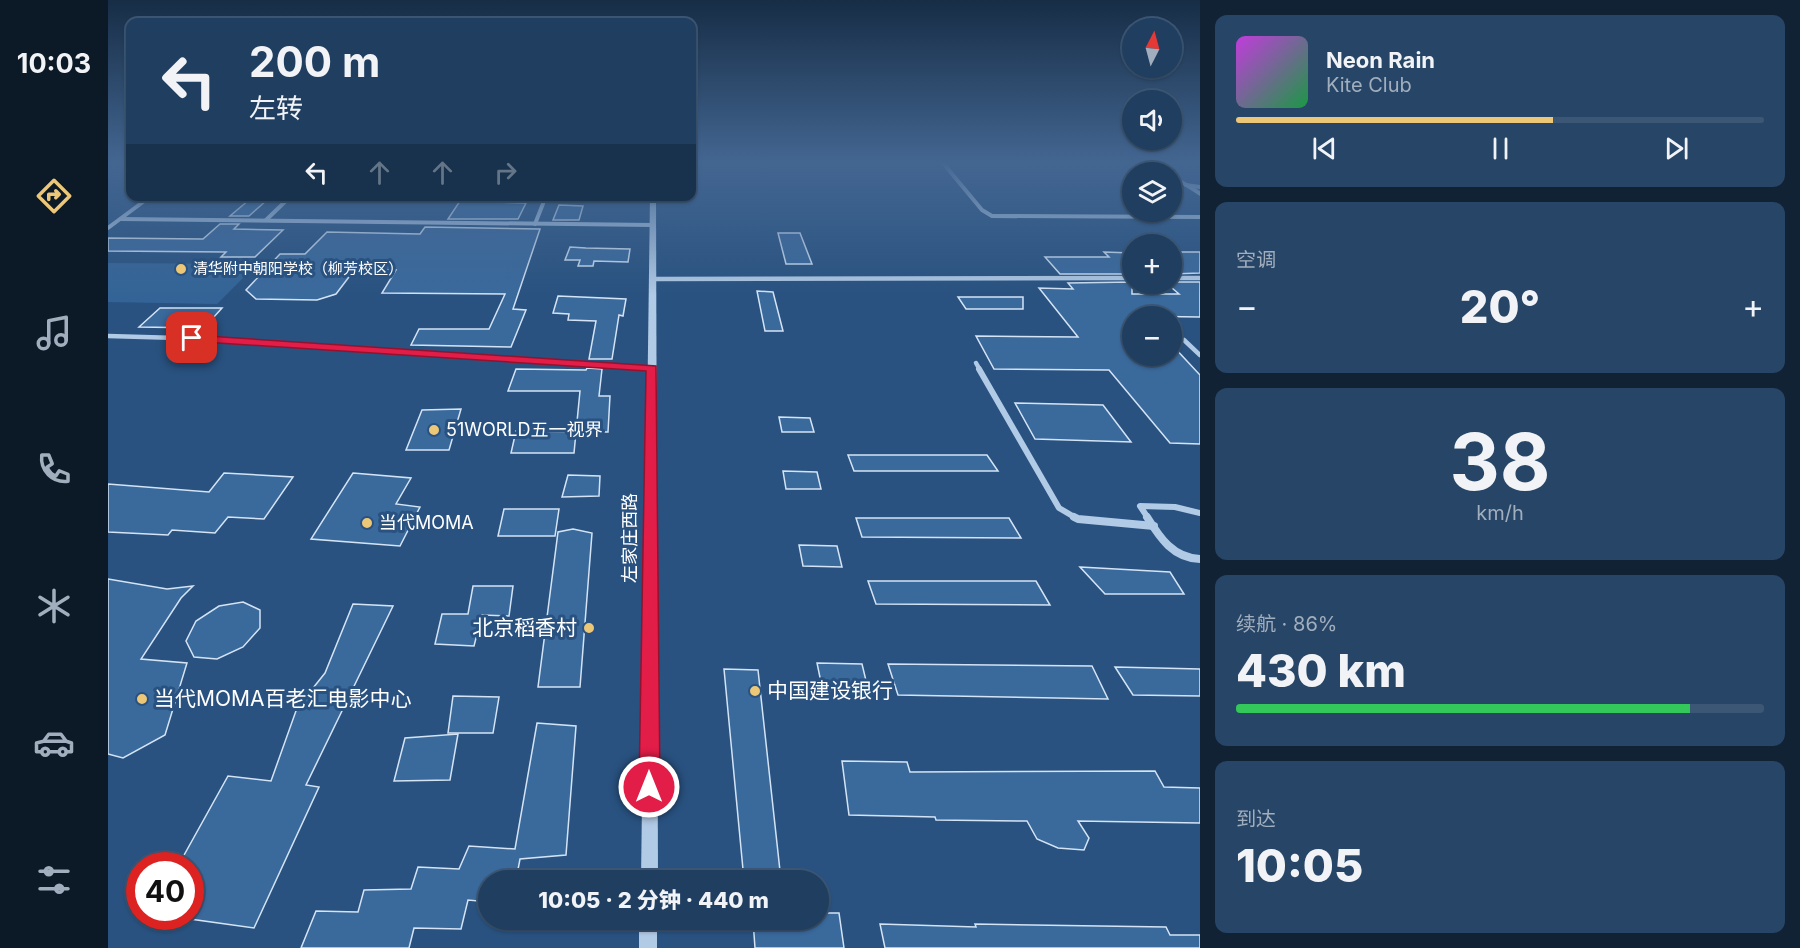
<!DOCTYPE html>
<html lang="zh">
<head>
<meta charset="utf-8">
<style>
  :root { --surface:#1f3e60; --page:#274566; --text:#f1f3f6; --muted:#a1aebd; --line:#3c5775; --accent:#ecc778 }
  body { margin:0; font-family:Inter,"Noto Sans SC",sans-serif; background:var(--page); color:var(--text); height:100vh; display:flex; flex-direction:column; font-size:22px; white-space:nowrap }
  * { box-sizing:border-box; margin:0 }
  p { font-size:20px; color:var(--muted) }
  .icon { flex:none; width:33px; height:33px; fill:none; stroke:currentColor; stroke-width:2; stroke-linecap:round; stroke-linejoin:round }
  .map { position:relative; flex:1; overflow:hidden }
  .panel { display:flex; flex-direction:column; gap:15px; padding:15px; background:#112235; width:600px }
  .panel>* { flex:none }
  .hud { position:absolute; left:18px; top:18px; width:570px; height:183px; border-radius:12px; box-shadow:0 2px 4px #0004,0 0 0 2px var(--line); background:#1f3e60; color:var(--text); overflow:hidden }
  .needle { width:39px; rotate:6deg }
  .buttons { position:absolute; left:1014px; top:18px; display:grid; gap:12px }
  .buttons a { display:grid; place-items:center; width:60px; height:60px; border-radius:50%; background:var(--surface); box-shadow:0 2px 4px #0004,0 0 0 2px var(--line); font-size:30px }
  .speed { position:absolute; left:18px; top:852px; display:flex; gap:12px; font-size:30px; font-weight:700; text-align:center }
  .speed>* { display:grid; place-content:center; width:78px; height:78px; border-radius:50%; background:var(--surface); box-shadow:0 2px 4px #0004,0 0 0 2px var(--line); line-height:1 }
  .speed .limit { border:9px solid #d22; background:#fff; color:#111 }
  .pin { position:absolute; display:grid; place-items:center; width:51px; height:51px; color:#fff; margin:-26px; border-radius:12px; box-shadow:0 3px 9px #0006 }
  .me { position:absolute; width:66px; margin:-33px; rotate:0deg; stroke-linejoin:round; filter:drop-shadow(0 0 4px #0008) }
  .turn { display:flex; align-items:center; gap:21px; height:126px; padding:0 24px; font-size:27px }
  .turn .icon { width:78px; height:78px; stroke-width:2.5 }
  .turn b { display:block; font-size:42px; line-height:51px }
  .lanes { display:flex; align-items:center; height:57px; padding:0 24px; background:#0003; justify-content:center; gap:30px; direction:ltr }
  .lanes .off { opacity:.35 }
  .big { font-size:45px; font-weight:800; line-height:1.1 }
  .panel .card { flex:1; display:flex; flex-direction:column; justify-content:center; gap:9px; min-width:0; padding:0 21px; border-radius:12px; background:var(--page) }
  .panel .dial { align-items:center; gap:0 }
  .dial b { font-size:78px; line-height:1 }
  .song { display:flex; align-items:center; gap:18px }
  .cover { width:72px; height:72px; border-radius:9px; background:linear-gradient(135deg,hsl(290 70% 55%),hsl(140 70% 35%)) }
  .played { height:6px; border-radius:3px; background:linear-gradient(90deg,var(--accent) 60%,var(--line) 60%) }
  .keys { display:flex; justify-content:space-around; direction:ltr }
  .heat { display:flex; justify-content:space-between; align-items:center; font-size:33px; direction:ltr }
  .charge { height:9px; border-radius:4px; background:linear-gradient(90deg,#34c759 86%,var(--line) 0) }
  .trip { position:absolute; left:370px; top:870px; width:351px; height:60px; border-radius:30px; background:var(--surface); box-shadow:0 2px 4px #0004,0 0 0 2px var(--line); font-weight:800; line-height:60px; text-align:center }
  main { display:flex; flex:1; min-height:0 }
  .dock { display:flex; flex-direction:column; width:108px; justify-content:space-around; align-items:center; background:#0c1926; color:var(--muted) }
  .dock .icon { width:42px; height:42px }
  .dock .current { color:var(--accent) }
  .dock b { font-size:27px; color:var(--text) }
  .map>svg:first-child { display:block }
  .green { fill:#346497 }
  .building { fill:#3a699c; stroke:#d4e4f5; stroke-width:1.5 }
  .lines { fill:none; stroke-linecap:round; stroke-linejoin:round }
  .minor-far3 { stroke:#b1cae5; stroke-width:4 }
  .minor-far2 { stroke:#b1cae5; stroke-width:4.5 }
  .minor-far1 { stroke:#b1cae5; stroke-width:6 }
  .minor { stroke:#b1cae5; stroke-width:8 }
  .tertiary { fill:#b1cae5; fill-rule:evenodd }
  .route { fill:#e11d48; stroke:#92132f; stroke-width:1.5 }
  .poi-dot { fill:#ecc778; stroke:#295280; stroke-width:2 }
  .labels { text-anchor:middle; stroke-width:6; stroke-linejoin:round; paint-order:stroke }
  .far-poi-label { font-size:15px; fill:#fff; stroke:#295280; text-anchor:start }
  .poi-label { font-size:18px; fill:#fff; stroke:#295280; text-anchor:start }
  .street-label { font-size:18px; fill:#fff; stroke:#295280 }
  .near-poi-label { font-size:21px; fill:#fff; stroke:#295280; text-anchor:start }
</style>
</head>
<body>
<main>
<nav class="dock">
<b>10:03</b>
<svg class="icon current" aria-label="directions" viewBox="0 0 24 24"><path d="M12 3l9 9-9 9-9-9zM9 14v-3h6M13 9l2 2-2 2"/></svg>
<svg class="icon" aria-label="music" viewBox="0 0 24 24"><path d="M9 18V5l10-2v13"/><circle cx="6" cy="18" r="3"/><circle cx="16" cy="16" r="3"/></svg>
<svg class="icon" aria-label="phone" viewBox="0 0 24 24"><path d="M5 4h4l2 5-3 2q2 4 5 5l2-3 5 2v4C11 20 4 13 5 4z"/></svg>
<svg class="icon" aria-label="climate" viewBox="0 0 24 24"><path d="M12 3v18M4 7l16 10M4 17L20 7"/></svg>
<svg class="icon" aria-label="car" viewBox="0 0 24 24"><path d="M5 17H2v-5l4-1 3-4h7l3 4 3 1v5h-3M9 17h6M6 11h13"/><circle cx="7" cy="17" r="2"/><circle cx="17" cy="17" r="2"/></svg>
<svg class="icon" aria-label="filters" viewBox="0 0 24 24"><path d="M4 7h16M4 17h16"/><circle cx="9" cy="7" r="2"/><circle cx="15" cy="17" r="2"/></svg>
</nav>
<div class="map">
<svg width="1092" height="948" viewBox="0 0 1092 948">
  <rect width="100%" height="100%" fill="#295280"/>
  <!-- green -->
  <polygon class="green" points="0,263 149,264 109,304 0,302"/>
  <!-- building -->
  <g class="building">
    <polygon points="141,200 159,200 141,216 122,216"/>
    <polygon points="352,201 418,203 410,219 340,219"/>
    <polygon points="451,205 475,206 471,220 445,220"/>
    <polygon points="112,224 131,224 126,229 175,230 147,257 113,257 118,252 0,251 0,238 95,239"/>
    <polygon points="317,227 432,229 405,309 418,310 403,347 303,345 311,329 381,329 397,294 274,293 288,270 247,269 228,294 209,300 148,299 138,290 172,254 197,254 219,232 312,234"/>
    <polygon points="670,233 692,233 704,264 678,264"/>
    <polygon points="462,247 478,248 522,249 520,262 486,261 485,266 470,266 472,260 457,260"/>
    <polygon points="996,252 1024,253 1024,274 952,274 937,257 1001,257"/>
    <polygon points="1064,252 1092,252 1092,273 1064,274"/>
    <polygon points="1024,282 1024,294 1071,294 1064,288 1064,282 1092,282 1092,317 1024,316 1024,356 1064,356 1064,345 1092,375 1092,444 1062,443 1001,370 886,369 868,336 970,337 931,288 965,289 960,283"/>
    <polygon points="649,291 665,292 675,331 657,331"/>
    <polygon points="450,296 518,299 515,316 511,315 504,359 481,359 488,321 460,320 461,314 445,313"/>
    <polygon points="850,297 915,297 915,309 858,309"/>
    <polygon points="52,308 114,308 96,328 31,327"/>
    <polygon points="479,368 494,369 491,396 502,396 500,432 468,432 472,391 400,391 408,369 478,370"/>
    <polygon points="907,403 995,405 1023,442 927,439"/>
    <polygon points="353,409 341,450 298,450 314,410"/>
    <polygon points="671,417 702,418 706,432 674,432"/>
    <polygon points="408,431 468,432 466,453 403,453"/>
    <polygon points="740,455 879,455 890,471 746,471"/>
    <polygon points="675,471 709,472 713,489 678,489"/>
    <polygon points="116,473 185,477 156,519 120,517 107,533 64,530 60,535 0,532 0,484 101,492"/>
    <polygon points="245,473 303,478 288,504 312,507 292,546 203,539"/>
    <polygon points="460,475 492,476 491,496 454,497"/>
    <polygon points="396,509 451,509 447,536 390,536"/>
    <polygon points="748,518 901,518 913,538 754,537"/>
    <polygon points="465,529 484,533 472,687 430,687 450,532"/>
    <polygon points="691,545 729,546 734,567 695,566"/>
    <polygon points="972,567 1062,572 1076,594 997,594"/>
    <polygon points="0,579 59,589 85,586 73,598 33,659 79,663 57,735 15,758 0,754"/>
    <polygon points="760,581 928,581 942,605 768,604"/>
    <polygon points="365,586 405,586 401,616 374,615 366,646 327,644 334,614 360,614"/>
    <polygon points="135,602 152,610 152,628 135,647 109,659 86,657 78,641 88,621 111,606"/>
    <polygon points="245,604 285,606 198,785 211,787 146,928 82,919 82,866 70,866 120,776 163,781 189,708 217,673"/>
    <polygon points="709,663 754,664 761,693 715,692"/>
    <polygon points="780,664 984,666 1000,699 790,695"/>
    <polygon points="1007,667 1092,669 1092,696 1025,695"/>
    <polygon points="616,669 650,670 673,880 636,880"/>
    <polygon points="345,696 391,697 385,733 340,733"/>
    <polygon points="429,723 468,726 458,855 412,859 408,880 381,880 381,902 360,900 353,929 306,928 301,948 193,948 208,911 250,912 256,890 303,889 310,867 351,869 361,846 407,849"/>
    <polygon points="350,734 342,780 286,781 297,738"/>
    <polygon points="734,761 799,762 802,772 1047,771 1056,787 1092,788 1092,823 970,821 981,838 976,850 950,848 929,839 919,821 828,820 827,817 741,815"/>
    <polygon points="711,913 731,913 736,948 647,948 645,920 711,920"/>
    <polygon points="772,924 868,927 867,924 1058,927 1062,935 1092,935 1092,948 777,948"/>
  </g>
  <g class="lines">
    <!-- minor-far3 -->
    <g class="minor-far3">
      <polyline points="835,163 874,210 884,216 1092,217"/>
      <polyline points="1078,185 1092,187"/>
      <polyline points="13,219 545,225"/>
      <polyline points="158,220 183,196"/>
      <polyline points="427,224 438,196"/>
      <polyline points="0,228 43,196"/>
    </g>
    <!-- minor-far2 -->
    <g class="minor-far2">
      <polyline points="1064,278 1092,278"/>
      <polyline points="546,279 1024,278"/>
      <polyline points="0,336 105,339 544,368"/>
      <polyline points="1076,340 1092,355"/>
      <polyline points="868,363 872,370"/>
    </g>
    <!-- minor-far1 -->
    <g class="minor-far1">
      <polyline points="871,369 951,508 968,518"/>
      <polyline points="1040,518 1032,506 1067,507 1092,513"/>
    </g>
    <!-- minor -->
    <g class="minor">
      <polyline points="966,517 970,519 1046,526"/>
      <path d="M1039,517C1052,538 1065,558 1092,559"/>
    </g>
    <!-- tertiary -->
    <g class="tertiary">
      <polygon points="1041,163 1048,163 1062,172 1056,172"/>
      <polygon points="1064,174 1092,191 1092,196 1064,178"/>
      <polygon points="542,196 548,196 550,880 533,880"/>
      <rect x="531" y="920" width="18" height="28"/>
    </g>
  </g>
  <!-- sky -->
  <linearGradient id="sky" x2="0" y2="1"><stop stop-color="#172d46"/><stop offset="0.55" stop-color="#436691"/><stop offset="1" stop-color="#436691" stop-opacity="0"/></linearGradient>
  <rect width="1092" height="296" fill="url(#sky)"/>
  <!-- route -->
  <polygon class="route" points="84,335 548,366 552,787 549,795 541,798 534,795 531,787 538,371 80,341 80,336"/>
  <!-- markers -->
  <g class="poi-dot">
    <circle cx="73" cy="269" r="6"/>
    <circle cx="326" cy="430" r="6"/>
    <circle cx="259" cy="523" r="6"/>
    <circle cx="481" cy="628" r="6"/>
    <circle cx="647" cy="691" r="6"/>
    <circle cx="34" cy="699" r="6"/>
  </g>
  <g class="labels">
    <!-- far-poi labels -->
    <g class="far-poi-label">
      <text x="85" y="274">清华附中朝阳学校（柳芳校区）</text>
    </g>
    <!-- poi labels -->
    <g class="poi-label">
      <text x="338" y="436">51WORLD五一视界</text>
      <text x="271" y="529">当代MOMA</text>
    </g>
    <!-- street labels -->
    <g class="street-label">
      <text transform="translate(522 538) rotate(-90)" y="6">左家庄西路</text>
    </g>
    <!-- near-poi labels -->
    <g class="near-poi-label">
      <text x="469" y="635" text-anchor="end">北京稻香村</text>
      <text x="659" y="698">中国建设银行</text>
      <text x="46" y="706">当代MOMA百老汇电影中心</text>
    </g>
  </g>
</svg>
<div class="buttons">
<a><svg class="needle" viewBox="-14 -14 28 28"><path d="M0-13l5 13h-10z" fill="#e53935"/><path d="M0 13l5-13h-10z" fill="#a1aebd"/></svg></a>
<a><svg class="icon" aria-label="sound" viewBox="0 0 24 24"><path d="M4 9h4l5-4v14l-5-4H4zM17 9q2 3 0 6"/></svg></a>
<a><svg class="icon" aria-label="layers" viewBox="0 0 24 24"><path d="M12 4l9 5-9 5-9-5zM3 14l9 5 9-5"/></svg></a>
<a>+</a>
<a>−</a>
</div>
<div class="speed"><div class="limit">40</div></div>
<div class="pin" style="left:84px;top:338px;background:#d93025"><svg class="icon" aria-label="arrive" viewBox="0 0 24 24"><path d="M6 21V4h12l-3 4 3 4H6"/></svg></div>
<svg class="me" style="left:541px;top:787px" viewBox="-20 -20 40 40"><circle r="17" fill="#e11d48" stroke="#fff" stroke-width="3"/><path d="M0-11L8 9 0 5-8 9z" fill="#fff"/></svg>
<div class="trip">10:05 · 2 分钟 · 440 m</div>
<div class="hud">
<div class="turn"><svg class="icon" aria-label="left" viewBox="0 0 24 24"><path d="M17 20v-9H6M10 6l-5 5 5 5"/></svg><div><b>200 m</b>左转</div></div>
<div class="lanes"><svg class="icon" aria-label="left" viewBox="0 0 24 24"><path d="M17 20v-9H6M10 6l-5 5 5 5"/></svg><svg class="icon off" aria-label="ahead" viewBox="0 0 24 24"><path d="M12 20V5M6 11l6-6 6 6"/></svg><svg class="icon off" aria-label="ahead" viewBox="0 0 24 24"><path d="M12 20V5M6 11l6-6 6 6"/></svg><svg class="icon off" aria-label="right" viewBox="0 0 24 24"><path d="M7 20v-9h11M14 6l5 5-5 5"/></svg></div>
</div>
</div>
<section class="panel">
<div class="card">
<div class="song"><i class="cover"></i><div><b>Neon Rain</b><p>Kite Club</p></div></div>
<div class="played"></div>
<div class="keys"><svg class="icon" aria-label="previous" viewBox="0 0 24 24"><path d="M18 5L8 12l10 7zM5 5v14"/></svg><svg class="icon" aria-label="pause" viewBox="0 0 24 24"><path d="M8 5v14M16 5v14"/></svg><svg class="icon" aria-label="next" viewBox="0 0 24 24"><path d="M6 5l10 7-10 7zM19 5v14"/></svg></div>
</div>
<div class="card"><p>空调</p>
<div class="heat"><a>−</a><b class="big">20°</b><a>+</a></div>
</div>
<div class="card dial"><b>38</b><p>km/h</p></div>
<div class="card"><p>续航 · 86%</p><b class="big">430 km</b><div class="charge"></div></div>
<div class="card"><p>到达</p><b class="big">10:05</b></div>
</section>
</main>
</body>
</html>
